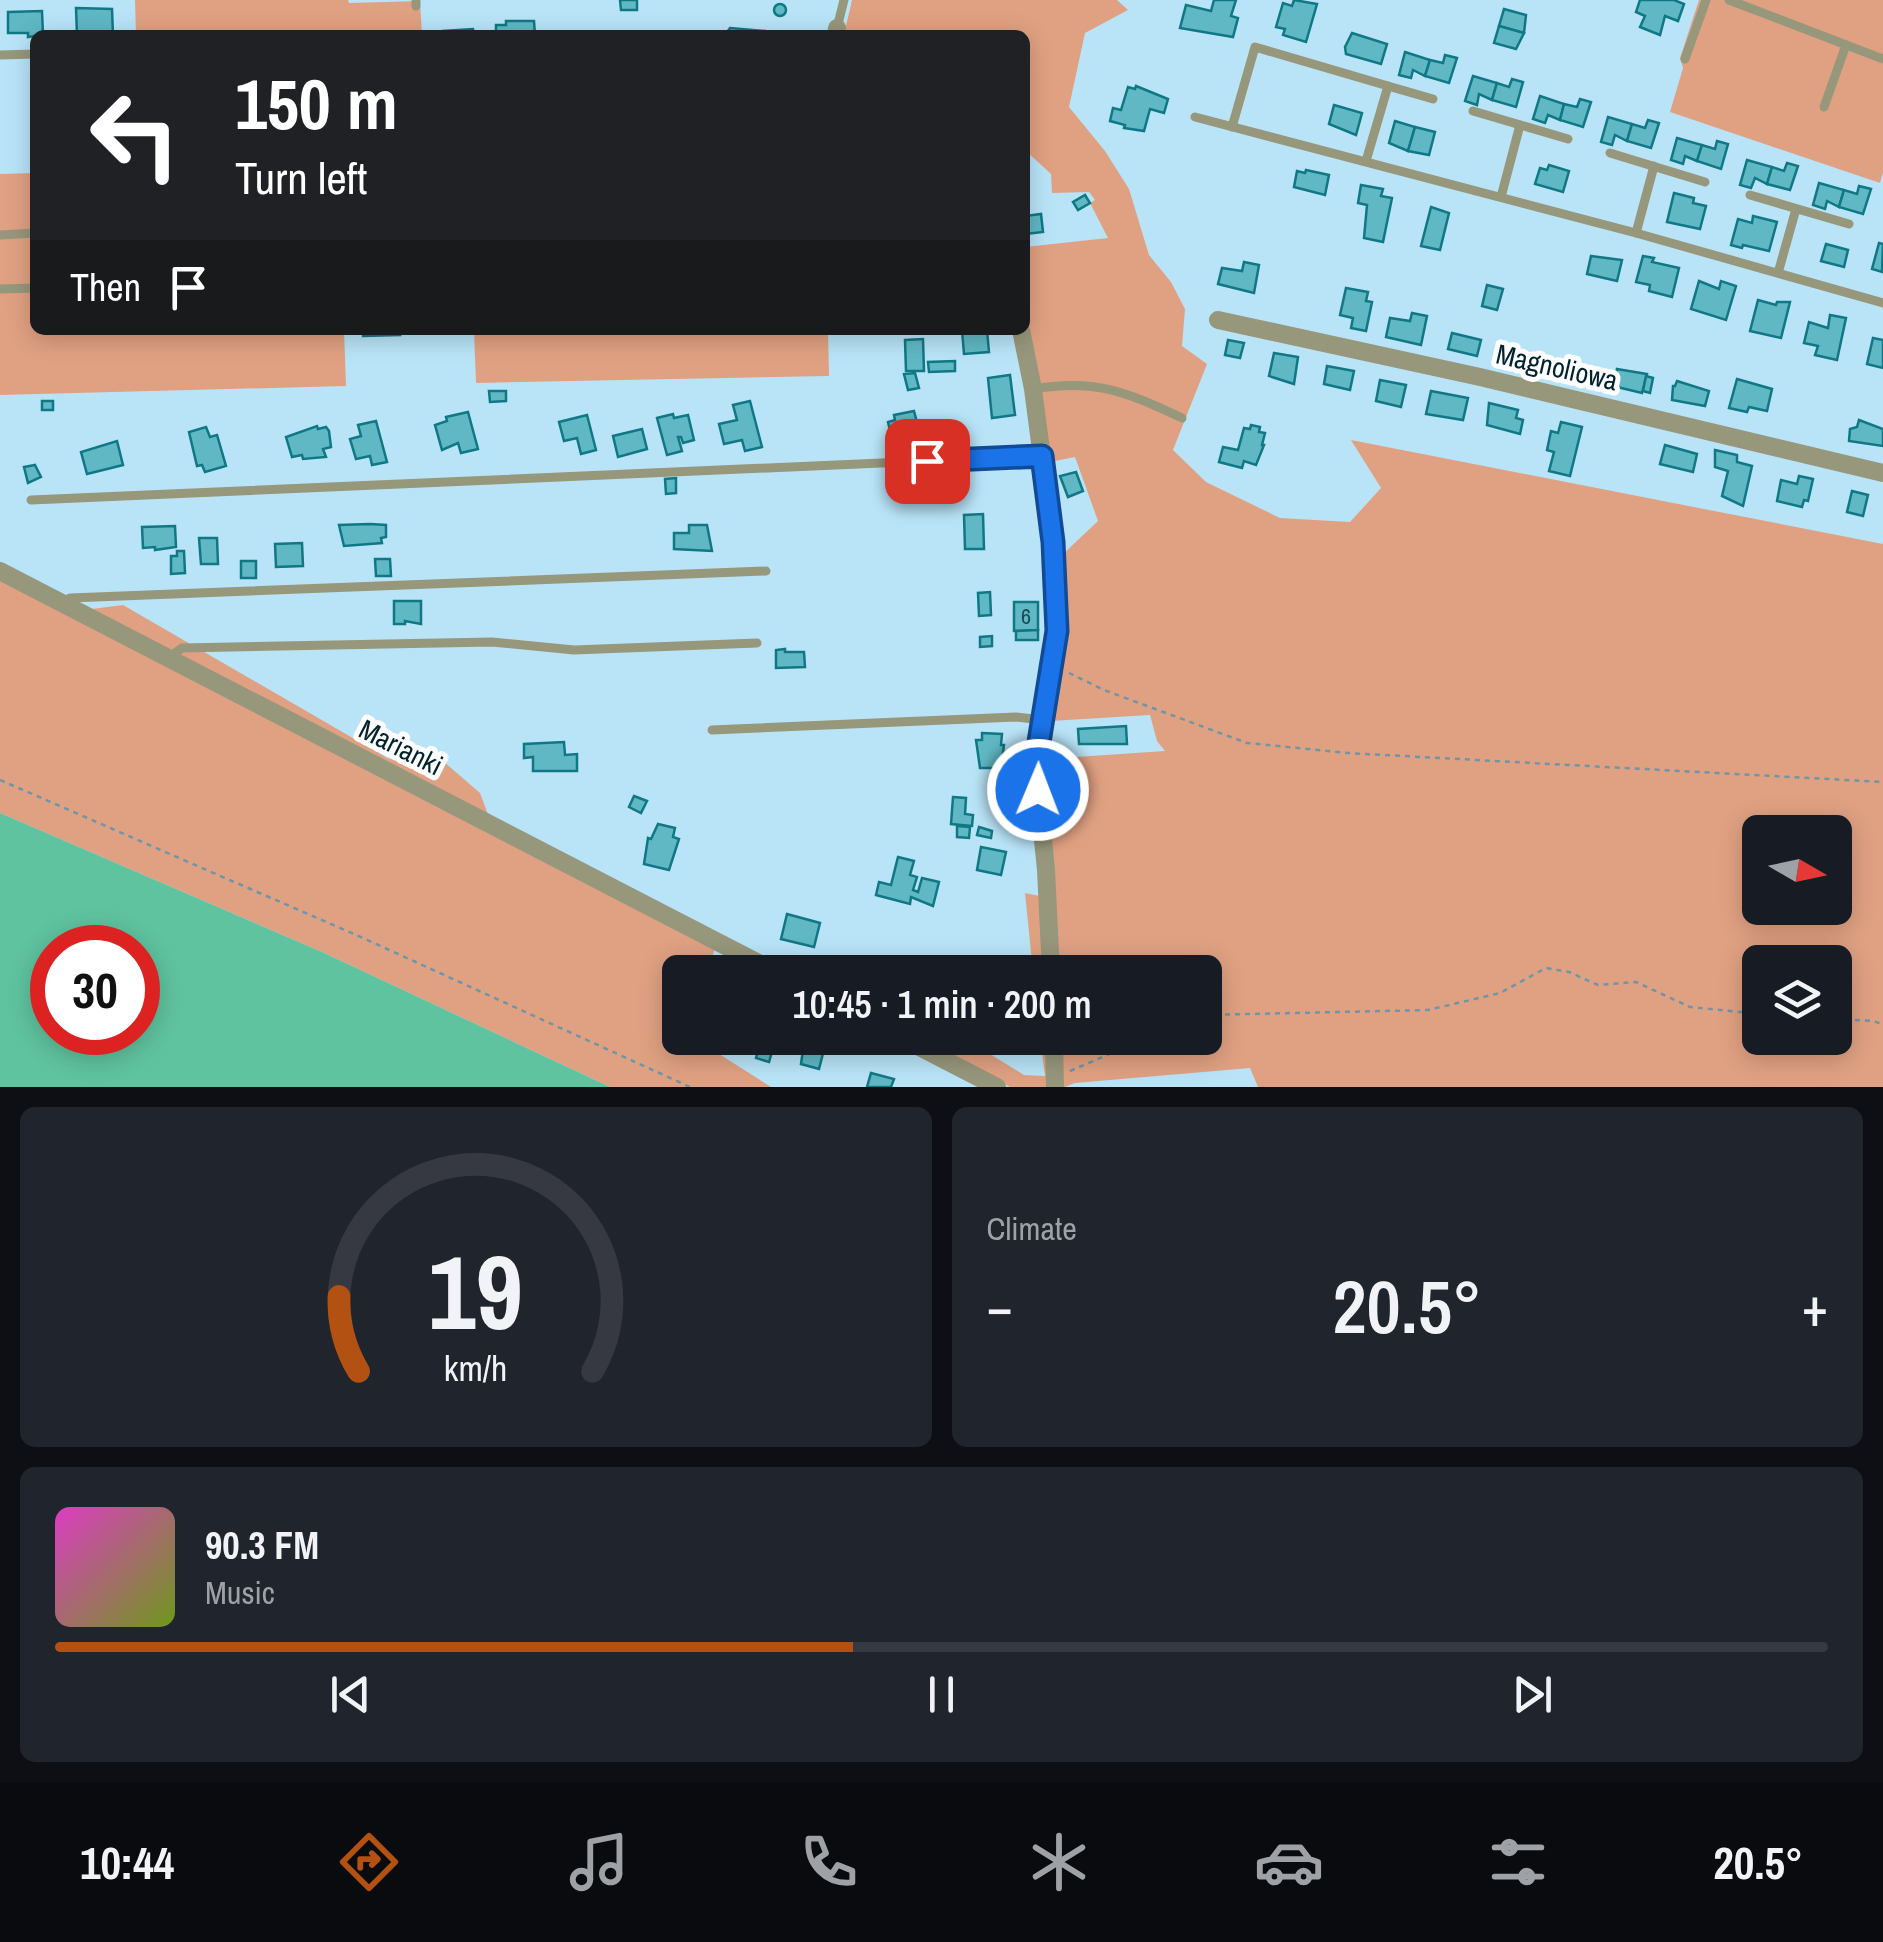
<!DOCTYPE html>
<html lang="en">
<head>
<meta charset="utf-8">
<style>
  :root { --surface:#171b24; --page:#20242c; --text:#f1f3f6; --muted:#9ea1a6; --line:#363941; --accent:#b25111 }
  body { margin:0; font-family:"Archivo Narrow",sans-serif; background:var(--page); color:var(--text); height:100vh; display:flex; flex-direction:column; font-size:38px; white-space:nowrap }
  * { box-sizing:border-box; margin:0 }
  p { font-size:32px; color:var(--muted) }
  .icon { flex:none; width:55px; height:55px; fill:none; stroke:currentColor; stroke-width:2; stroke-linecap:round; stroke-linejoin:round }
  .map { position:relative; height:1087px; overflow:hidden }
  .details { display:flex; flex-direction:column; gap:20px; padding:20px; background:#0d0f14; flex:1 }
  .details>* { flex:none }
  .banner { position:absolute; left:30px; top:30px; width:1000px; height:305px; border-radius:15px; box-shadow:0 5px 25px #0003; background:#202124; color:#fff; overflow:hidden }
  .needle { width:65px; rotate:99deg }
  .controls { position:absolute; left:1742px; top:815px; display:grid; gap:20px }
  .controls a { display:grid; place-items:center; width:110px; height:110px; border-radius:15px; background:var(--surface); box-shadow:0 5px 25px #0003; font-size:50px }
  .speed { position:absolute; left:30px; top:925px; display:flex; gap:20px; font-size:50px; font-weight:700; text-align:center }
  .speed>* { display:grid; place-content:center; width:130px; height:130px; border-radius:50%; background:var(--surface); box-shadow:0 5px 25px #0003; line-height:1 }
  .speed .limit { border:15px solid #d22; background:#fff; color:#111 }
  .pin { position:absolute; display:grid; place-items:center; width:85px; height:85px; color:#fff; margin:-42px; border-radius:20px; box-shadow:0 5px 15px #0006 }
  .me { position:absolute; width:110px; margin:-55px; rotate:1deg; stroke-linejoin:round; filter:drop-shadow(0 0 8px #0008) }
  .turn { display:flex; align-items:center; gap:35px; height:210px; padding:0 40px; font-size:45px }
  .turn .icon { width:130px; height:130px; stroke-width:2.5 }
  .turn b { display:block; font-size:70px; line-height:85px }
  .then { display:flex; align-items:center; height:95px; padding:0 40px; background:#0003; gap:20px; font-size:38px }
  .big { font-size:75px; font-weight:600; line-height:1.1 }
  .details .widget { flex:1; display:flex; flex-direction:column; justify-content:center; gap:15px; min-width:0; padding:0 35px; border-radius:15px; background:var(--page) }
  .details .dial { align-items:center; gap:0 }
  .dial svg { height:260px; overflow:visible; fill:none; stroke:var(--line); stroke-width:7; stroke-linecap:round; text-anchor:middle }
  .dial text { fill:var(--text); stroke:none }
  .song { display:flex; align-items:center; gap:30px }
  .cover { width:120px; height:120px; border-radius:15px; background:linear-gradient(135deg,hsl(310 70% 55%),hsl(80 70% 35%)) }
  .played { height:10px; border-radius:5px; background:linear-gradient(90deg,var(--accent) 45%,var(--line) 45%) }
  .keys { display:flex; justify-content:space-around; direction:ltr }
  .heat { display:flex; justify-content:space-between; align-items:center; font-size:55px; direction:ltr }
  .details .tiles { flex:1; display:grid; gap:20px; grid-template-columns:1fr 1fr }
  .widget:last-child { grid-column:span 2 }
  .trip { position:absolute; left:662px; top:955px; width:560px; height:100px; border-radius:15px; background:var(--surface); box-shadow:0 5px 25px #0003; font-weight:600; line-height:100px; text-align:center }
  .tab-bar { display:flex; height:160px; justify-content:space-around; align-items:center; background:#090b0e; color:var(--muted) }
  .tab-bar .icon { width:70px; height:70px }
  .tab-bar .selected { color:var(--accent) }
  .tab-bar b { font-size:45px; color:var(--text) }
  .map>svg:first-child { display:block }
  .green { fill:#e0a182; fill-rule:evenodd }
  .water { fill:#5fc39f; fill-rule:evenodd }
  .building { fill:#60b8c5; stroke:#107884; stroke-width:2.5 }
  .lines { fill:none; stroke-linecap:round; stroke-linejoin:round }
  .path { stroke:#6f95a6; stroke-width:2.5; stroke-dasharray:5 5; stroke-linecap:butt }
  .service { stroke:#97977c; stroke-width:9 }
  .minor { stroke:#97977c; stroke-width:18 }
  .route-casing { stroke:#114b97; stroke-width:25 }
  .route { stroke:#1a73e8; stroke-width:18 }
  .labels { text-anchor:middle; stroke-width:10; stroke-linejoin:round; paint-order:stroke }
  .number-label { font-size:22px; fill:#1a4854 }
  .street-label { font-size:28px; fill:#02222e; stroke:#fdfdfd }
</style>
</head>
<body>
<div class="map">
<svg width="1883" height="1087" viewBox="0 0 1883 1087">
  <rect width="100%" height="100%" fill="#b9e4f8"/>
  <!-- green -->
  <g class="green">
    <polygon points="135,0 348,0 349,3 420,1 422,35 136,35"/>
    <path d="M852,0H1117L1128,10L1085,33L1069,107L1105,151L1129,189L1149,255L1171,282L1185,309L1182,346L1207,364L1173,450L1206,482L1280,518L1350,522L1381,488L1351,440L1883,544V1087H1258L1250,1068L1075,1083L1065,1087H1010L919,1038H964L1024,1075L1045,1076L1040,1038H1205V972H1033L1025,893L1054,899C1055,852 1041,806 1046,759L1165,751L1157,741L1150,715L1051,721L1066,605L1062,555L1098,521L1075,457L1045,463L1025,311V247L1108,238L1090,203L1095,200L1089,192L1052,193L1051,174L1025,150V35H844ZM1760,832H1835V908H1760ZM1760,962H1835V1038H1760Z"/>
    <polygon points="1699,0 1883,0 1883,172 1880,183 1670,112 1683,68 1680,58"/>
    <polygon points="35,173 35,330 344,330 346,386 0,395 0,174"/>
    <polygon points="474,330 828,330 829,376 476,383"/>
    <polygon points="0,577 68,612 123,605 389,759 419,752 443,761 480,793 494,830 718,937 708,972 680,972 680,1038 694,1038 771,1087 610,1087 322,952 0,813"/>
  </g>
  <!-- water -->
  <path class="water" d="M0,813L322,952L610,1087H0ZM52,948H138V1032H52Z"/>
  <!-- building -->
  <g class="building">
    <polygon points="620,0 637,0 637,10 621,10"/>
    <polygon points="1214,0 1236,0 1231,16 1238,18 1233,37 1180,28 1186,5 1211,11"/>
    <polygon points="1294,0 1317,4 1306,42 1283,35 1285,29 1276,27 1283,3 1292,6"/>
    <polygon points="1640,0 1674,0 1684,4 1678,21 1665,16 1660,35 1640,27 1645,16 1636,12"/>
    <circle cx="780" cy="10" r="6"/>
    <polygon points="76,8 112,9 113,35 112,32 77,35"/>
    <polygon points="1504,9 1526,15 1524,33 1499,26"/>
    <polygon points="42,11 43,35 28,37 28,33 8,33 8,12"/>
    <polygon points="506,21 534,21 535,35 496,35 496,25 506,25"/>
    <polygon points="1499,26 1524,33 1516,49 1494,43"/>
    <polygon points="730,28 765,31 766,35 725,35"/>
    <polygon points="473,29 474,35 443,35 443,31"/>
    <polygon points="1352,33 1387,44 1381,64 1346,54 1345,47"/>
    <polygon points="1405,52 1430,60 1425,76 1413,70 1411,78 1399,75"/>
    <polygon points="1445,55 1457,58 1449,83 1425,76 1430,60 1443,63"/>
    <polygon points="1473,76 1497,83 1492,100 1479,94 1477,105 1465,101"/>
    <polygon points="1512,79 1523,82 1516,107 1492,100 1497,83 1509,87"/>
    <polygon points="1136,86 1168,99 1164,113 1150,109 1144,131 1124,128 1125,125 1110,121 1113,108 1121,110 1128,87 1135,89"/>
    <polygon points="1540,96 1564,104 1560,120 1548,115 1545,123 1533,119"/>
    <polygon points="1580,99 1591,102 1583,127 1560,120 1564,104 1577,107"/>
    <polygon points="1334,105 1362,113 1356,135 1329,124"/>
    <polygon points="1608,117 1632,124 1627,141 1615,135 1612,145 1601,142"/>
    <polygon points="1648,120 1659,123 1651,148 1627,141 1632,124 1645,128"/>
    <polygon points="1395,121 1415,127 1408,151 1389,143"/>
    <polygon points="1415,127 1435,132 1429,155 1408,151"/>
    <polygon points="1677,138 1702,145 1697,161 1685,156 1683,164 1671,160"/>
    <polygon points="1717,141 1728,144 1721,169 1697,161 1702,145 1715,149"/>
    <polygon points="1747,160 1772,167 1767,184 1755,178 1751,188 1740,185"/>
    <polygon points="1787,163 1798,166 1790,190 1767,184 1772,167 1784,171"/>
    <polygon points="1549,165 1569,171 1563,192 1535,184 1540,168 1547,170"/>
    <polygon points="1306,170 1329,175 1325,195 1294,187 1297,171 1305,173"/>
    <polygon points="1819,183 1844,190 1839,207 1827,201 1825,209 1813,205"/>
    <polygon points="1361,185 1383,189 1381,196 1392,198 1383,242 1364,238 1367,205 1358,203"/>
    <polygon points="1859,186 1871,189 1863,214 1839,207 1844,190 1857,194"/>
    <polygon points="1674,193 1694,198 1693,203 1706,206 1700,229 1667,222"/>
    <polygon points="1085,195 1090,203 1078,210 1073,202"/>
    <polygon points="1431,207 1449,213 1440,250 1421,246"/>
    <polygon points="1041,214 1043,232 1025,234 1025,216"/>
    <polygon points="1753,216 1777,222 1769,251 1743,245 1742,248 1731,245 1738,219 1752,223"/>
    <polygon points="1879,243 1883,244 1882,272 1872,269"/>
    <polygon points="1826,244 1848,250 1844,267 1821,261"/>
    <polygon points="1591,256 1622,260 1617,281 1587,274"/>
    <polygon points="1643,256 1654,258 1652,262 1679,268 1672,297 1649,291 1650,285 1636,282"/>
    <polygon points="1244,262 1259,265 1254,293 1218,284 1222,268 1242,271"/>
    <polygon points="1699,281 1719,289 1721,281 1736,286 1726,320 1691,309"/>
    <polygon points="1487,285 1503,289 1497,310 1482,306"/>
    <polygon points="1346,288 1368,292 1366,301 1372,302 1366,331 1351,328 1353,318 1340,315"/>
    <polygon points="1758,300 1776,305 1777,302 1790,302 1781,338 1750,331"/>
    <polygon points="1412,313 1427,316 1421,345 1386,337 1390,318 1410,321"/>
    <polygon points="1830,315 1846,318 1837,360 1815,355 1818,346 1804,343 1809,322 1828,328"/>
    <polygon points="363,330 399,330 400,335 363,336"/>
    <polygon points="962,330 987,330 989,352 964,354"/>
    <polygon points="1452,333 1481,340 1477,356 1448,349"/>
    <polygon points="1873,338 1883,340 1883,368 1867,364"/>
    <polygon points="923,339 924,371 906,371 905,340"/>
    <polygon points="1228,340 1244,343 1240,358 1225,355"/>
    <polygon points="1274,353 1298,357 1294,384 1269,376"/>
    <polygon points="955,361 955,371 929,372 928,362"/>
    <polygon points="1327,366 1354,371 1350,390 1324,384"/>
    <polygon points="1617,369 1647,374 1642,393 1613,386"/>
    <polygon points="915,373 919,388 908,390 904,374"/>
    <polygon points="1010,375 1015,415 992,418 988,378"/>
    <polygon points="1646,376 1653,378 1650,393 1643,391"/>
    <polygon points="1737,379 1772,389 1767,411 1749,407 1747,412 1729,408"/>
    <polygon points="1380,380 1406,385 1401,407 1376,401"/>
    <polygon points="1677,381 1709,391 1705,406 1672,400 1673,386 1675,386"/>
    <polygon points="489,391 506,391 506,401 490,402"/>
    <polygon points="1431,391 1468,398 1463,420 1426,414"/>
    <rect x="42" y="401" width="11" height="9"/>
    <polygon points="750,401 762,447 745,451 742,440 724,444 719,424 737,420 733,405"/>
    <polygon points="1489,403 1518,410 1516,418 1523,420 1520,434 1487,425"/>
    <polygon points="914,411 922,442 907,446 905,437 892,439 888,422 895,420 894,415"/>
    <polygon points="468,412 478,449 461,453 458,443 442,450 435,425 447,421 446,417"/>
    <polygon points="673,414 674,418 688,415 694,440 683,443 681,437 678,437 682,451 667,455 657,418"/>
    <polygon points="587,415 596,450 581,454 577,438 564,441 559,422"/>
    <polygon points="1859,420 1883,429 1883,446 1849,441 1850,429 1857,427"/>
    <polygon points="376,421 387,462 372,465 370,456 356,459 350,439 361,436 358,425"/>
    <polygon points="1561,422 1582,427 1570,476 1549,471 1554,452 1547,450 1551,431 1558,433"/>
    <polygon points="1251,425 1260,427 1259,432 1265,433 1262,445 1264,445 1256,465 1244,461 1242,468 1219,462 1223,447 1238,450 1244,428 1250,429"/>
    <polygon points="317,426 318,429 326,427 329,431 331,447 323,449 326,457 303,459 302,455 292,457 286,437"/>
    <polygon points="206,427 210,437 217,435 226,466 205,472 202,465 197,466 189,432"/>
    <polygon points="642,429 647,449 618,457 613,436"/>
    <polygon points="117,441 123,465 87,474 81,452"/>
    <polygon points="1665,445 1697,454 1693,472 1660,464"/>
    <polygon points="1715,450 1737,455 1737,462 1752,466 1743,506 1722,496 1728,471 1715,467"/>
    <polygon points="35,465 41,477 28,483 24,467"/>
    <polygon points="1076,472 1083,491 1068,497 1060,476"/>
    <polygon points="1799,476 1813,479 1808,501 1804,500 1802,507 1777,501 1781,480 1797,484"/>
    <polygon points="676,478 676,493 666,494 665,479"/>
    <polygon points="1852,491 1868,495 1863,516 1847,512"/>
    <polygon points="983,514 984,549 965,549 964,515"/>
    <polygon points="370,524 386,525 386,537 381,538 382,543 344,546 339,525"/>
    <polygon points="689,525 707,525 712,551 674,549 674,533 689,533"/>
    <polygon points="175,526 176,547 155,550 155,547 143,548 142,527"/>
    <polygon points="199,538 217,538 218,564 201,564"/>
    <polygon points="302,543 303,566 276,567 275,544"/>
    <polygon points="177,551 184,551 185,573 171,574 171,556 177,556"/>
    <polygon points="375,559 390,559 391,576 376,576"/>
    <rect x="241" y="561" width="15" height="17"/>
    <polygon points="990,592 991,615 979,616 978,593"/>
    <polygon points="394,601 421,601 421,624 405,621 405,624 394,624"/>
    <polygon points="1014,602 1038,602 1038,630 1014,631"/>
    <polygon points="1038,630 1038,640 1016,640 1016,631"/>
    <polygon points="992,636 992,646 980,647 980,637"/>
    <polygon points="785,649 785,652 804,652 805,667 776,668 776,650"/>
    <polygon points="1126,726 1127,744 1079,744 1078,729"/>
    <polygon points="982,733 1002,734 1001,745 1004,745 1001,768 980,768 976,740 982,740"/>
    <polygon points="564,742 565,755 577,754 577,771 533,771 533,757 524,758 524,744"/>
    <polygon points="1017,786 1017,805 992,805 991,787"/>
    <polygon points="634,796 647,801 641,813 629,807"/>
    <polygon points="953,797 966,798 965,814 973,815 972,826 951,824"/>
    <polygon points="658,824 675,828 673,837 679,839 669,870 644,864 648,838 651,839"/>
    <polygon points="957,826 970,827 969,838 957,837"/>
    <polygon points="979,827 992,831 991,838 977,835"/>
    <polygon points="981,847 1006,852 1001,875 977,870"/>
    <polygon points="898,857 914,861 910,875 917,877 913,890 918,892 922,878 939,882 933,906 911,897 910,904 876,895 879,882 891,885"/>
    <polygon points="787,914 820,923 814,947 781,939"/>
    <polygon points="762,1038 776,1038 769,1062 756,1058"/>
    <polygon points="812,1038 827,1038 819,1069 801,1064 804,1043 810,1045"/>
    <polygon points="871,1073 894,1079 891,1087 867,1087"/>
  </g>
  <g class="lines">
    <!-- path -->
    <g class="path">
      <polyline points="1069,673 1104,690 1247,743 1348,753 1883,782"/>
      <polyline points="0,780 363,938 690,1087"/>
      <polyline points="1205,1015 1428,1010 1500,993 1546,968 1569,972 1598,985 1636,982 1690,1007 1760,1014"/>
      <polyline points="1835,1019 1874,1021 1883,1025"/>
      <polyline points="1070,1071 1146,1038"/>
    </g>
    <!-- service -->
    <g class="service">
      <polyline points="416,0 416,6"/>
      <polyline points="1729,0 1883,59"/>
      <polyline points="837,28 844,0"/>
      <polyline points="0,55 35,54"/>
      <polyline points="1685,59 1706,0"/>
      <polyline points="1388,86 1433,99"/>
      <polyline points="1824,107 1846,45"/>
      <polyline points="1473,111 1568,139"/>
      <polyline points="1195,117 1636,233 1883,303"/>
      <polyline points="1232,127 1255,47 1388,86 1366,161"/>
      <polyline points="1610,153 1705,182"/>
      <polyline points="1750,195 1849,224"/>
      <polyline points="1501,197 1520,125"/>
      <polyline points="1636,233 1654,166"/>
      <polyline points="0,235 35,233"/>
      <polyline points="1778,273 1796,209"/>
      <polyline points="0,289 35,288"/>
      <path d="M1033,389C1095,378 1126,392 1182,418"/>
      <polyline points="31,500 1042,456"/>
      <polyline points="64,601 70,598 766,571"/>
      <polyline points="168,658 182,648 492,642 574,650 757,643"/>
      <polyline points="712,730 1016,717 1043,720"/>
    </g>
    <!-- minor -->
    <g class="minor">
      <polyline points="836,35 837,28"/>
      <polyline points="1218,320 1480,377 1883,473"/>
      <polyline points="1021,330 1033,389 1053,542 1057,631 1039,742 1038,790 1046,870 1051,972"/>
      <polyline points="0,571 776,972"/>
      <polyline points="902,1038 997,1087"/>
      <polyline points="1054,1038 1055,1087"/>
    </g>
  </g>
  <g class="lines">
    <!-- route casing -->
    <g class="route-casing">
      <polyline id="route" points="927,461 1042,456 1053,542 1057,631 1039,742 1038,790"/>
    </g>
    <!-- route -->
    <use href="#route" class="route"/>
  </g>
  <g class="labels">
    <!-- number labels -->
    <g class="number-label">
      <text x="1026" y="624">6</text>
    </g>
    <!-- street labels -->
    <g class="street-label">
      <text transform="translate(1557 367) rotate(13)" y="10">Magnoliowa</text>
      <text transform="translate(401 747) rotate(27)" y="10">Marianki</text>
    </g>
  </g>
</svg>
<div class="controls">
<a><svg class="needle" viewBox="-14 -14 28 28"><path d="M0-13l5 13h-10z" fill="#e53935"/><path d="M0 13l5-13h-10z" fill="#9ea1a6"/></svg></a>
<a><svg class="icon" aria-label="layers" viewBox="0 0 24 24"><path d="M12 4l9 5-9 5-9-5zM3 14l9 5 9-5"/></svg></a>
</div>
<div class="speed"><div class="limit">30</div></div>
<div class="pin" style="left:927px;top:461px;background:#d93025"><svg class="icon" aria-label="arrive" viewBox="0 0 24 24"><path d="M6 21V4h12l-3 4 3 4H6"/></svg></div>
<svg class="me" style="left:1038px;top:790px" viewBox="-20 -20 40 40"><circle r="17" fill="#1a73e8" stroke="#fff" stroke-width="3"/><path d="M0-11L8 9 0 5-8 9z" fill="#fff"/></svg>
<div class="trip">10:45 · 1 min · 200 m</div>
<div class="banner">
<div class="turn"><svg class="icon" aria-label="left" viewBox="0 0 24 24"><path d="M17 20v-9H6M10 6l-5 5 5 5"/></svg><div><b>150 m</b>Turn left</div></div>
<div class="then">Then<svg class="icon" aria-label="arrive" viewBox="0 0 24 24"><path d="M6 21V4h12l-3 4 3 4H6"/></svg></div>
</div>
</div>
<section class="details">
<div class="tiles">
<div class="widget dial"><svg viewBox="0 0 100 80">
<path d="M14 69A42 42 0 1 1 86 69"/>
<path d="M14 69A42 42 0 0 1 8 46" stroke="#b25111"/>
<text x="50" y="56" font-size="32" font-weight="700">19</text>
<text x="50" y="72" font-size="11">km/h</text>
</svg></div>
<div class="widget"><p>Climate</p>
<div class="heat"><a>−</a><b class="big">20.5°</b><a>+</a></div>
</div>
<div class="widget">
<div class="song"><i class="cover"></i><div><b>90.3 FM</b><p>Music</p></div></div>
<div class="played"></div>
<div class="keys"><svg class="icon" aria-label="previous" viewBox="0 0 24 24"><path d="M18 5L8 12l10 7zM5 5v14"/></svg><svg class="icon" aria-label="pause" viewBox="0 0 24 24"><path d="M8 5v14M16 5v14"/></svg><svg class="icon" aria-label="next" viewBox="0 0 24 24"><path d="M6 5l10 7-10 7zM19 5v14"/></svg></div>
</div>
</div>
</section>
<nav class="tab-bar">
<b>10:44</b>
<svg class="icon selected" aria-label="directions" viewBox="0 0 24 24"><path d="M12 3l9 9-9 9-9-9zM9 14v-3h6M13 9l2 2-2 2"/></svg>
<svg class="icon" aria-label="music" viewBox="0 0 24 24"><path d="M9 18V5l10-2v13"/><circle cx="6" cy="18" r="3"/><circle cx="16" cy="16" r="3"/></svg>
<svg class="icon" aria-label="phone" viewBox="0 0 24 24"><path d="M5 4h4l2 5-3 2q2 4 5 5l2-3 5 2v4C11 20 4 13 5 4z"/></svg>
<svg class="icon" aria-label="climate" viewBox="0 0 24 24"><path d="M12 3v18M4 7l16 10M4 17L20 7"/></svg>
<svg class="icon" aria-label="car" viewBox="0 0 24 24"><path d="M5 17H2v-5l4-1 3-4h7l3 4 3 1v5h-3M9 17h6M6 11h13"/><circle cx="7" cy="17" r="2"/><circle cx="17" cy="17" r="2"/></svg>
<svg class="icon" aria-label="filters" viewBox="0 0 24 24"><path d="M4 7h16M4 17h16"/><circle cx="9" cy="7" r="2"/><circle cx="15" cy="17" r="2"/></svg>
<b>20.5°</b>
</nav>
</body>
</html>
